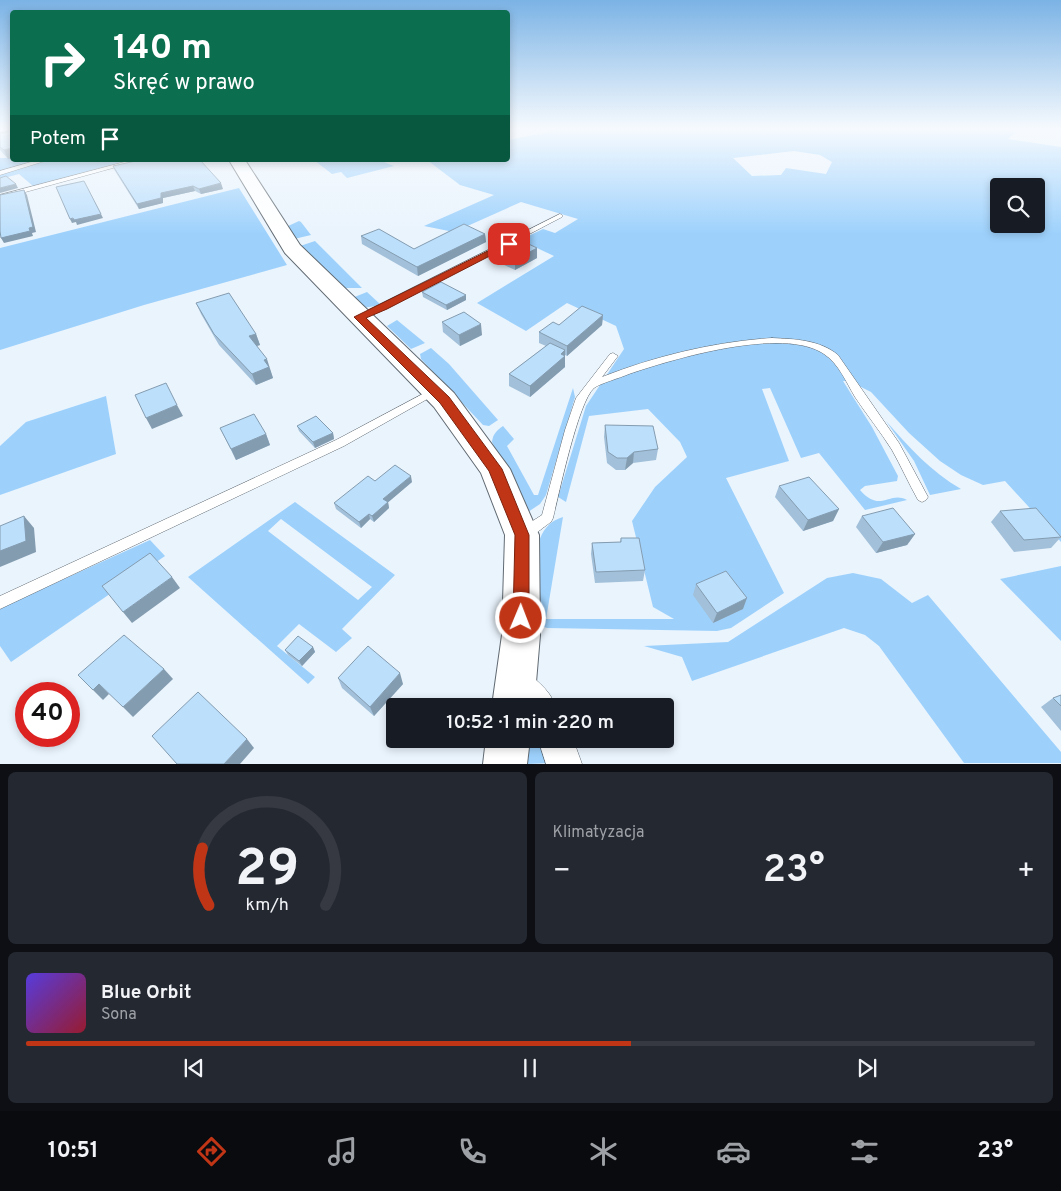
<!DOCTYPE html>
<html lang="pl">
<head>
<meta charset="utf-8">
<style>
  :root { --surface:#171b24; --page:#242831; --text:#f1f3f6; --muted:#9ea1a6; --line:#363941; --accent:#bf3516 }
  body { margin:0; font-family:Overpass,sans-serif; background:var(--page); color:var(--text); height:100vh; display:flex; flex-direction:column; font-size:19px; white-space:nowrap }
  * { box-sizing:border-box; margin:0 }
  p { font-size:16px; color:var(--muted) }
  .icon { flex:none; width:28px; height:28px; fill:none; stroke:currentColor; stroke-width:2; stroke-linecap:round; stroke-linejoin:round }
  .map { position:relative; height:764px; overflow:hidden }
  .drawer { display:flex; flex-direction:column; gap:8px; padding:8px; background:#0d0f14; flex:1 }
  .drawer>* { flex:none }
  .banner { position:absolute; left:10px; top:10px; width:500px; height:152px; border-radius:5px; box-shadow:0 2px 8px #0003; background:#0b6e4f; color:#fff; overflow:hidden }
  .fabs { position:absolute; left:990px; top:178px; display:grid; gap:10px }
  .fabs a { display:grid; place-items:center; width:55px; height:55px; border-radius:5px; background:var(--surface); box-shadow:0 2px 8px #0003; font-size:25px }
  .speed { position:absolute; left:15px; top:682px; display:flex; gap:10px; font-size:25px; font-weight:700; text-align:center }
  .speed>* { display:grid; place-content:center; width:65px; height:65px; border-radius:50%; background:var(--surface); box-shadow:0 2px 8px #0003; line-height:1 }
  .speed .limit { border:8px solid #d22; background:#fff; color:#111 }
  .pin { position:absolute; display:grid; place-items:center; width:42px; height:42px; color:#fff; margin:-21px; border-radius:10px; box-shadow:0 2px 8px #0006 }
  .me { position:absolute; width:55px; margin:-28px; rotate:1deg; stroke-linejoin:round; filter:drop-shadow(0 0 4px #0008) }
  .turn { display:flex; align-items:center; gap:18px; height:105px; padding:0 20px; font-size:22px }
  .turn .icon { width:65px; height:65px; stroke-width:2.5 }
  .turn b { display:block; font-size:35px; line-height:42px }
  .then { display:flex; align-items:center; height:48px; padding:0 20px; background:#0003; gap:10px; font-size:19px }
  .big { font-size:38px; font-weight:600; line-height:1.1 }
  .drawer .tile { flex:1; display:flex; flex-direction:column; justify-content:center; gap:8px; min-width:0; padding:0 18px; border-radius:8px; background:var(--page) }
  .drawer .dial { align-items:center; gap:0 }
  .dial svg { height:130px; overflow:visible; fill:none; stroke:var(--line); stroke-width:7; stroke-linecap:round; text-anchor:middle }
  .dial text { fill:var(--text); stroke:none }
  .song { display:flex; align-items:center; gap:15px }
  .cover { width:60px; height:60px; border-radius:8px; background:linear-gradient(135deg,hsl(250 70% 55%),hsl(350 70% 35%)) }
  .played { height:5px; border-radius:2px; background:linear-gradient(90deg,var(--accent) 60%,var(--line) 60%) }
  .keys { display:flex; justify-content:space-around; direction:ltr }
  .heat { display:flex; justify-content:space-between; align-items:center; font-size:28px; direction:ltr }
  .drawer .tiles { flex:1; display:grid; gap:8px; grid-template-columns:1fr 1fr }
  .tile:last-child { grid-column:span 2 }
  .trip { position:absolute; left:386px; top:698px; width:288px; height:50px; border-radius:5px; background:var(--surface); box-shadow:0 2px 8px #0003; font-weight:600; line-height:50px; text-align:center }
  .menu { display:flex; height:80px; justify-content:space-around; align-items:center; background:#090b0e; color:var(--muted) }
  .menu .icon { width:35px; height:35px }
  .menu .active { color:var(--accent) }
  .menu b { font-size:22px; color:var(--text) }
  .map>svg:first-child { display:block }
  .green { fill:#9dd1fc; fill-rule:evenodd }
  .lines { fill:none; stroke-linecap:round; stroke-linejoin:round }
  .service-casing { stroke:#616a72; stroke-width:1 }
  .minor-casing { stroke:#616a72; stroke-width:1 }
  .tertiary-casing { stroke:#616a72; stroke-width:2 }
  .service { fill:#fff; fill-rule:evenodd }
  .minor { fill:#fff; fill-rule:evenodd }
  .tertiary { fill:#fff; fill-rule:evenodd }
  .wall { fill:#a2c0d9 }
  .shaded-wall { fill:#849cb0 }
  .building { fill:#bcdffc; stroke:#849cb0 }
  .route { fill:#bf3516; stroke:#7c220e }
</style>
</head>
<body>
<div class="map">
<svg width="1061" height="764" viewBox="0 0 1061 764">
  <rect width="100%" height="100%" fill="#eaf4fd"/>
  <!-- green -->
  <g class="green">
    <path d="M566,128H1001L1002,131L1016,132L1008,139L1061,147V542L1005,481L983,485L961,475L940,461L909,433L871,392L849,381H843L872,427L898,476L897,481L865,486L860,490C881,514 889,490 907,500L865,510L819,453L801,458L770,388L762,389L789,461L726,478L784,593L731,628L717,631L547,628L538,625C537,593 523,528 563,517L546,619H674L653,607L632,521L655,487L687,457L680,442L648,409L589,416L566,502L558,497L586,406L624,349L616,326L567,303L526,331L477,303L554,256L520,240L543,229L555,233L578,219L521,202L454,232L424,226L494,195L460,185L427,160H508V140ZM794,151L820,155L832,162L826,174L786,168L781,175L752,176L733,158ZM999,186H1036V224H999Z"/>
    <polygon points="0,158 12,158 12,160 42,160 0,172"/>
    <polygon points="50,160 125,160 126,161 33,186 19,174 0,179 0,174"/>
    <polygon points="314,160 379,160 394,166 347,178 341,172 332,174"/>
    <polygon points="239,188 287,265 144,305 0,350 0,248"/>
    <polygon points="299,221 301,222 311,235 294,239 286,227"/>
    <polygon points="315,241 362,288 342,288 300,246"/>
    <polygon points="367,292 381,305 363,308 352,298"/>
    <polygon points="397,320 425,343 411,349 387,326"/>
    <polygon points="431,348 449,364 498,420 489,426 483,425 421,359 420,354"/>
    <path d="M573,388L575,397L546,495L540,504L528,512L492,442C493,434 496,431 503,426L514,439L507,446L534,495H538Z"/>
    <polygon points="106,396 116,454 0,495 0,446 26,422"/>
    <path d="M886,421C909,447 931,472 961,489L930,495L914,461Z"/>
    <path d="M295,502L395,575L342,629L352,638L336,652L299,624L277,646L315,677L308,684L188,577ZM281,519L372,587L358,600L268,531Z"/>
    <polygon points="150,540 165,556 11,662 0,646 0,608"/>
    <polygon points="1061,566 1061,641 1000,579"/>
    <polygon points="853,573 881,579 912,603 928,595 1061,752 1061,763 964,763 879,646 865,635 844,628 692,681 682,657 644,646 728,642 827,578"/>
    <polygon points="529,739 545,739 551,763 527,764"/>
  </g>
  <g class="lines">
    <!-- service casing -->
    <g class="service-casing">
      <g id="service">
        <polygon points="38,160 48,160 0,175 0,171"/>
        <polygon points="132,160 142,160 0,199 0,195"/>
        <polygon points="560,214 562,215 562,217 386,309 362,319 356,319 355,317"/>
        <path d="M772,338C795,339 820,340 838,355L899,443L928,497L926,500L922,502L918,500C909,484 901,466 892,450C880,431 867,415 855,397C846,382 839,364 824,354C783,326 673,359 629,374C620,378 601,383 594,388C578,402 559,494 553,518L551,522C543,527 531,540 520,537L519,533L520,529L542,515L565,430L576,398L610,354L613,353L618,356L602,377C656,356 713,342 772,338Z"/>
        <polygon points="434,388 438,389 439,391 438,393 344,446 0,609 0,596 336,440"/>
      </g>
    </g>
    <!-- minor casing -->
    <g class="minor-casing">
      <g id="minor">
        <path d="M516,668C533,675 549,689 556,706H515L504,696L500,684L504,672Z"/>
        <polygon points="538,739 573,739 582,764 546,764"/>
      </g>
    </g>
    <!-- tertiary casing -->
    <g class="tertiary-casing">
      <g id="tertiary">
        <polygon points="0,128 9,128 7,131 0,132"/>
        <polygon points="229,160 245,160 300,245 454,393 510,469 539,535 540,635 534,706 492,706 502,635 505,535 481,473 434,407 285,253"/>
        <polygon points="486,739 530,739 527,764 483,764"/>
      </g>
    </g>
    <!-- service -->
    <use href="#service" class="service"/>
    <!-- minor -->
    <use href="#minor" class="minor"/>
    <!-- tertiary -->
    <use href="#tertiary" class="tertiary"/>
  </g>
  <!-- wall -->
  <g class="wall">
    <polygon points="12,131 12,158 8,159 0,150 0,134"/>
    <polygon points="113,166 223,189 201,194 195,191 163,198 163,203 139,209 115,171"/>
    <polygon points="485,234 486,242 418,276 362,244 361,236 414,249"/>
    <polygon points="497,252 537,258 515,270 498,262"/>
    <polygon points="422,292 466,295 466,300 447,310 423,297"/>
    <polygon points="196,303 256,334 260,345 257,346 270,370 273,378 256,385 219,345 201,314"/>
    <polygon points="603,315 602,325 567,356 565,355 565,367 530,397 509,386 509,374 546,346 539,343 539,332 559,325"/>
    <polygon points="442,322 482,335 460,346 443,332"/>
    <polygon points="605,425 658,449 656,460 633,463 625,470 616,470 607,463 604,437"/>
    <polygon points="297,426 333,433 334,439 315,448 299,431"/>
    <polygon points="220,428 266,434 270,445 236,460"/>
    <polygon points="375,481 412,482 388,502 389,508 374,522 370,519 361,528 336,509 334,503"/>
    <polygon points="779,486 839,509 833,521 803,531 775,497"/>
    <polygon points="1000,511 1061,537 1051,548 1014,552 991,522"/>
    <polygon points="862,516 915,534 907,545 876,553 856,527"/>
    <polygon points="621,538 645,570 643,581 595,583 591,554 592,543 620,542"/>
    <polygon points="696,584 743,609 713,623 693,595"/>
    <polygon points="313,647 315,652 302,666 288,655 285,650"/>
    <polygon points="338,678 403,684 374,716 342,688"/>
    <polygon points="1061,695 1061,731 1041,707 1053,698"/>
  </g>
  <!-- shaded-wall -->
  <g class="shaded-wall">
    <polygon points="12,148 12,158 8,159 4,150"/>
    <polygon points="221,183 223,189 201,194 199,189"/>
    <polygon points="16,184 18,188 0,193 0,188"/>
    <polygon points="193,186 195,191 163,198 163,203 139,209 137,204 161,193"/>
    <polygon points="24,190 27,195 36,232 32,233 33,236 4,243 1,238"/>
    <polygon points="101,214 103,218 77,225 76,222 72,223 70,219"/>
    <polygon points="485,234 486,242 418,276 417,267"/>
    <polygon points="537,248 537,258 515,270 515,260"/>
    <polygon points="466,295 466,300 447,310 446,305"/>
    <polygon points="603,315 602,325 567,356 567,346"/>
    <polygon points="481,324 482,335 460,346 459,335"/>
    <polygon points="256,334 260,345 253,347 249,336"/>
    <polygon points="565,350 565,367 530,397 530,386 561,354"/>
    <polygon points="267,359 273,378 256,385 252,374 264,360"/>
    <polygon points="177,405 183,416 152,429 146,418"/>
    <polygon points="333,433 334,439 315,448 313,442"/>
    <polygon points="266,434 270,445 236,460 231,449"/>
    <polygon points="634,452 633,463 625,470 627,458"/>
    <polygon points="411,476 412,482 385,505 383,499"/>
    <polygon points="388,502 389,508 374,522 372,516"/>
    <polygon points="839,509 833,521 803,531 808,520"/>
    <polygon points="369,514 370,519 361,528 359,522"/>
    <polygon points="24,516 34,528 36,552 0,567 0,551"/>
    <polygon points="915,534 907,545 876,553 883,542"/>
    <polygon points="172,577 180,588 132,623 123,612"/>
    <polygon points="747,598 743,609 713,623 717,613"/>
    <polygon points="313,647 315,652 302,666 299,661"/>
    <polygon points="164,669 173,679 133,717 123,707"/>
    <polygon points="400,673 403,684 374,716 370,707"/>
    <polygon points="99,684 109,694 103,700 93,690"/>
    <polygon points="247,739 254,748 240,764 224,764"/>
  </g>
  <!-- building -->
  <g class="building">
    <polygon points="12,131 12,148 4,150 0,147 0,134"/>
    <polygon points="140,160 200,160 221,183 199,189 193,186 161,193 161,198 137,204 113,166"/>
    <polygon points="6,176 16,184 0,188 0,178"/>
    <polygon points="84,181 101,214 74,220 73,218 70,219 56,187"/>
    <polygon points="24,190 33,227 29,228 30,231 1,238 0,231 0,195"/>
    <polygon points="464,224 485,234 417,267 361,236 379,229 414,249"/>
    <polygon points="520,240 537,248 515,260 497,252"/>
    <polygon points="441,282 466,295 446,305 422,292"/>
    <polygon points="229,293 256,334 249,336 267,359 264,360 269,367 252,374 214,334 196,303"/>
    <polygon points="582,306 603,315 567,346 539,332 553,322 559,325"/>
    <polygon points="464,312 481,324 459,335 442,322"/>
    <polygon points="550,343 565,350 561,354 565,356 530,386 509,374"/>
    <polygon points="166,383 177,405 146,418 135,395"/>
    <polygon points="254,414 266,434 231,449 220,428"/>
    <polygon points="316,416 333,433 313,442 297,426"/>
    <polygon points="605,425 653,426 658,449 634,452 627,458 617,458 608,452"/>
    <polygon points="395,465 411,476 383,499 388,502 372,516 369,514 359,522 334,503 368,476 375,481"/>
    <polygon points="809,477 839,509 808,520 779,486"/>
    <polygon points="893,508 915,534 883,542 862,516"/>
    <polygon points="1036,508 1061,537 1024,540 1000,511"/>
    <polygon points="24,516 26,541 0,551 0,526"/>
    <polygon points="621,538 639,538 645,570 596,572 592,543 621,542"/>
    <polygon points="150,553 172,577 123,612 102,586"/>
    <polygon points="726,571 747,598 717,613 696,584"/>
    <polygon points="124,635 164,669 123,707 99,684 93,690 78,675"/>
    <polygon points="298,636 313,647 299,661 285,650"/>
    <polygon points="368,646 400,673 370,707 338,678"/>
    <polygon points="198,692 247,739 224,764 177,764 152,736"/>
    <polygon points="1061,695 1061,706 1053,698"/>
  </g>
  <!-- sky -->
  <linearGradient id="sky" x2="0" y2="1"><stop stop-color="#7bb3e5"/><stop offset="0.55" stop-color="#f6fafe"/><stop offset="1" stop-color="#f6fafe" stop-opacity="0"/></linearGradient>
  <rect width="1061" height="234" fill="url(#sky)"/>
  <!-- route -->
  <polygon class="route" points="506,242 513,244 387,309 366,318 449,397 502,469 529,535 529,618 527,624 521,626 515,624 513,618 515,535 489,471 440,403 354,317"/>
</svg>
<div class="fabs">
<a><svg class="icon" aria-label="search" viewBox="0 0 24 24"><circle cx="10" cy="10" r="6"/><path d="M15 15l6 6"/></svg></a>
</div>
<div class="speed"><div class="limit">40</div></div>
<div class="pin" style="left:509px;top:244px;background:#d93025"><svg class="icon" aria-label="arrive" viewBox="0 0 24 24"><path d="M6 21V4h12l-3 4 3 4H6"/></svg></div>
<svg class="me" style="left:521px;top:618px" viewBox="-20 -20 40 40"><circle r="17" fill="#bf3516" stroke="#fff" stroke-width="3"/><path d="M0-11L8 9 0 5-8 9z" fill="#fff"/></svg>
<div class="trip">10:52 · 1 min · 220 m</div>
<div class="banner">
<div class="turn"><svg class="icon" aria-label="right" viewBox="0 0 24 24"><path d="M7 20v-9h11M14 6l5 5-5 5"/></svg><div><b>140 m</b>Skręć w prawo</div></div>
<div class="then">Potem<svg class="icon" aria-label="arrive" viewBox="0 0 24 24"><path d="M6 21V4h12l-3 4 3 4H6"/></svg></div>
</div>
</div>
<section class="drawer">
<div class="tiles">
<div class="tile dial"><svg viewBox="0 0 100 80">
<path d="M14 69A42 42 0 1 1 86 69"/>
<path d="M14 69A42 42 0 0 1 10 34" stroke="#bf3516"/>
<text x="50" y="56" font-size="32" font-weight="700">29</text>
<text x="50" y="72" font-size="11">km/h</text>
</svg></div>
<div class="tile"><p>Klimatyzacja</p>
<div class="heat"><a>−</a><b class="big">23°</b><a>+</a></div>
</div>
<div class="tile">
<div class="song"><i class="cover"></i><div><b>Blue Orbit</b><p>Sona</p></div></div>
<div class="played"></div>
<div class="keys"><svg class="icon" aria-label="previous" viewBox="0 0 24 24"><path d="M18 5L8 12l10 7zM5 5v14"/></svg><svg class="icon" aria-label="pause" viewBox="0 0 24 24"><path d="M8 5v14M16 5v14"/></svg><svg class="icon" aria-label="next" viewBox="0 0 24 24"><path d="M6 5l10 7-10 7zM19 5v14"/></svg></div>
</div>
</div>
</section>
<nav class="menu">
<b>10:51</b>
<svg class="icon active" aria-label="directions" viewBox="0 0 24 24"><path d="M12 3l9 9-9 9-9-9zM9 14v-3h6M13 9l2 2-2 2"/></svg>
<svg class="icon" aria-label="music" viewBox="0 0 24 24"><path d="M9 18V5l10-2v13"/><circle cx="6" cy="18" r="3"/><circle cx="16" cy="16" r="3"/></svg>
<svg class="icon" aria-label="phone" viewBox="0 0 24 24"><path d="M5 4h4l2 5-3 2q2 4 5 5l2-3 5 2v4C11 20 4 13 5 4z"/></svg>
<svg class="icon" aria-label="climate" viewBox="0 0 24 24"><path d="M12 3v18M4 7l16 10M4 17L20 7"/></svg>
<svg class="icon" aria-label="car" viewBox="0 0 24 24"><path d="M5 17H2v-5l4-1 3-4h7l3 4 3 1v5h-3M9 17h6M6 11h13"/><circle cx="7" cy="17" r="2"/><circle cx="17" cy="17" r="2"/></svg>
<svg class="icon" aria-label="filters" viewBox="0 0 24 24"><path d="M4 7h16M4 17h16"/><circle cx="9" cy="7" r="2"/><circle cx="15" cy="17" r="2"/></svg>
<b>23°</b>
</nav>
</body>
</html>
